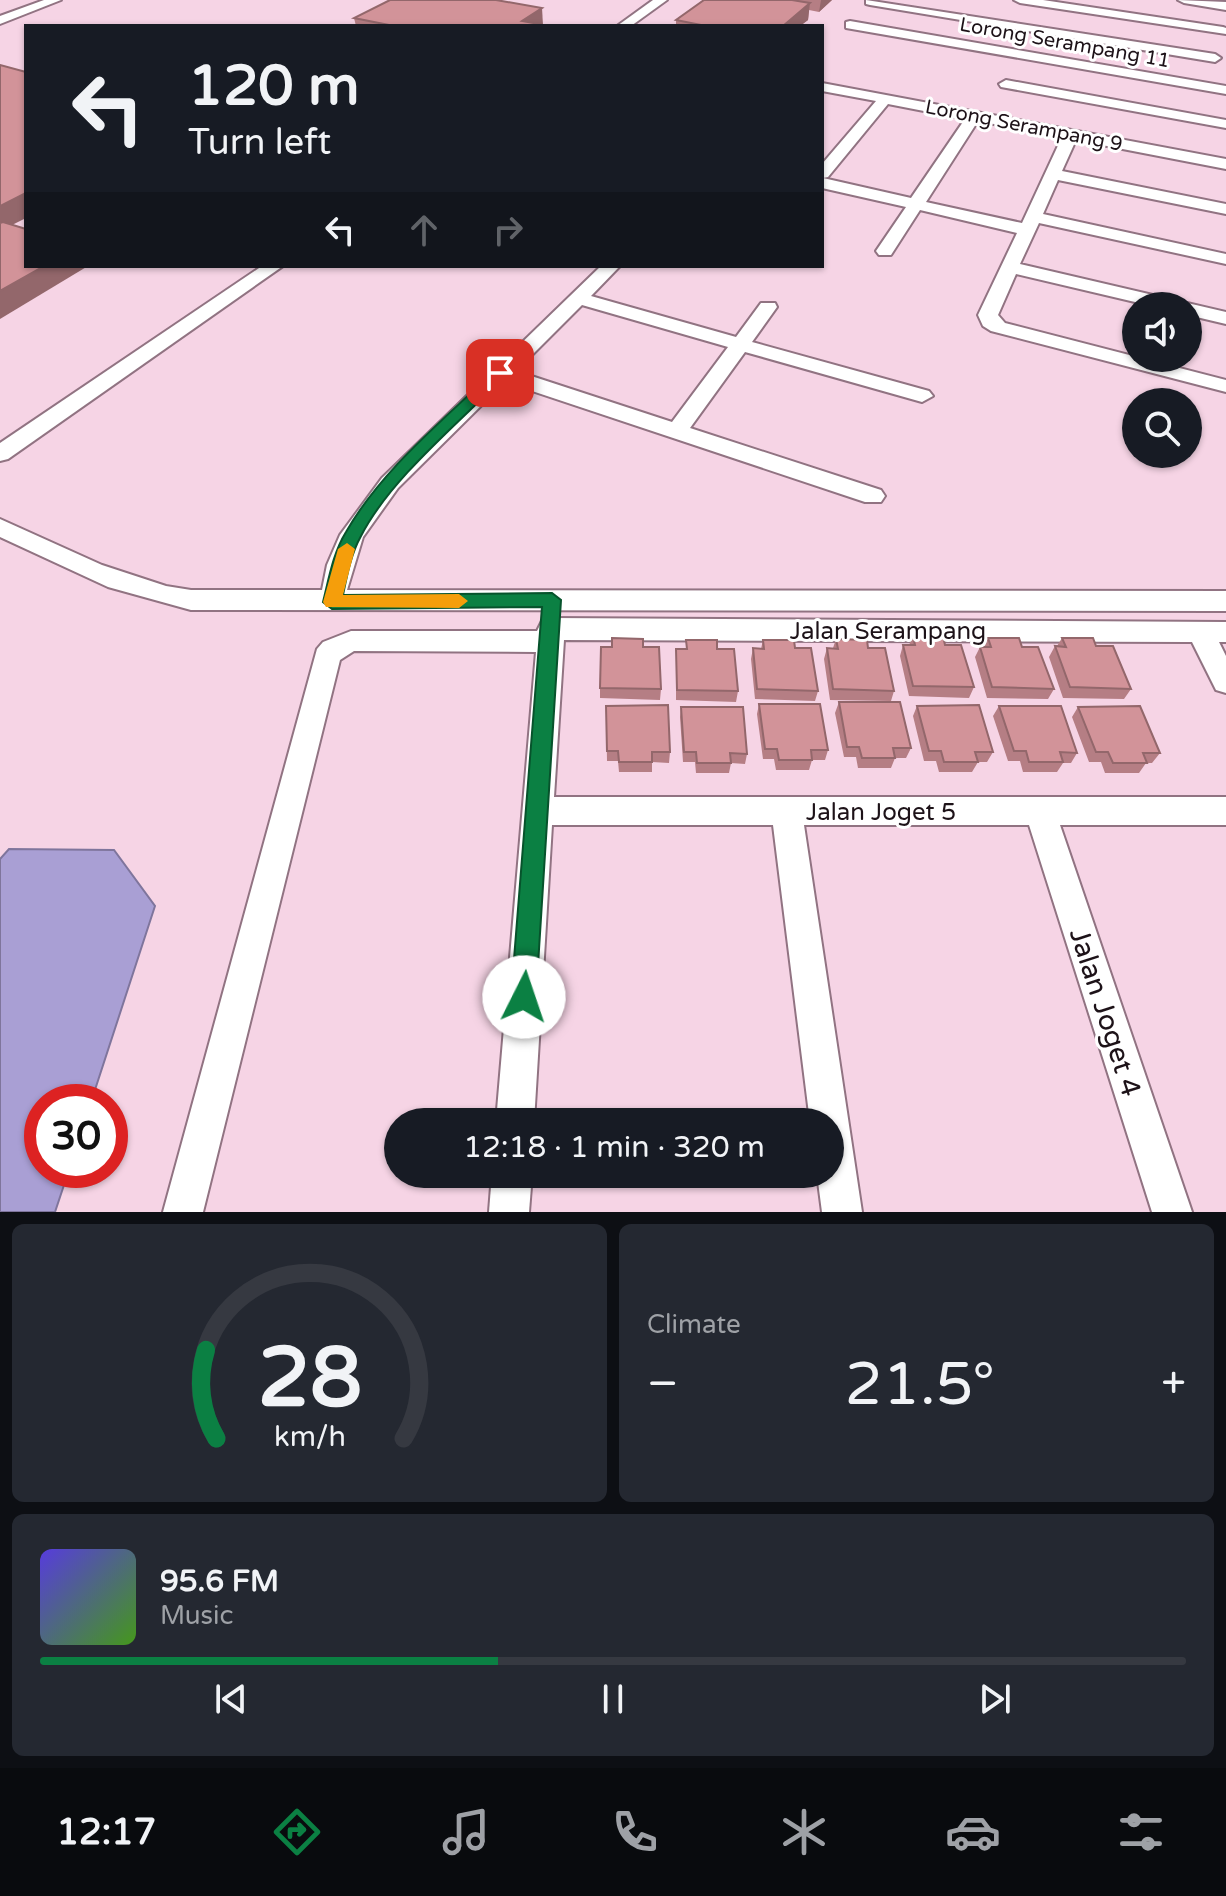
<!DOCTYPE html>
<html lang="en">
<head>
<meta charset="utf-8">
<style>
  :root { --surface:#171b24; --page:#242831; --text:#f1f3f6; --muted:#9ea1a6; --line:#363941; --accent:#0b8043 }
  body { margin:0; font-family:"Varela Round",sans-serif; background:var(--page); color:var(--text); height:100vh; display:flex; flex-direction:column; font-size:30px; white-space:nowrap }
  * { box-sizing:border-box; margin:0 }
  p { font-size:26px; color:var(--muted) }
  .icon { flex:none; width:44px; height:44px; fill:none; stroke:currentColor; stroke-width:2; stroke-linecap:round; stroke-linejoin:round }
  .map { position:relative; height:1212px; overflow:hidden }
  .sheet { display:flex; flex-direction:column; gap:12px; padding:12px; background:#0d0f14; flex:1 }
  .sheet>* { flex:none }
  .banner { position:absolute; left:24px; top:24px; width:800px; height:244px; border-radius:0px; box-shadow:0 2px 6px #0004; background:#171b24; color:var(--text); overflow:hidden }
  .buttons { position:absolute; left:1122px; top:292px; display:grid; gap:16px }
  .buttons a { display:grid; place-items:center; width:80px; height:80px; border-radius:50%; background:var(--surface); box-shadow:0 2px 6px #0004; font-size:40px }
  .speed { position:absolute; left:24px; top:1084px; display:flex; gap:16px; font-size:40px; font-weight:700; text-align:center }
  .speed>* { display:grid; place-content:center; width:104px; height:104px; border-radius:50%; background:var(--surface); box-shadow:0 2px 6px #0004; line-height:1 }
  .speed .limit { border:12px solid #d22; background:#fff; color:#111 }
  .pin { position:absolute; display:grid; place-items:center; width:68px; height:68px; color:#fff; margin:-34px; border-radius:16px; box-shadow:0 4px 12px #0006 }
  .me { position:absolute; width:88px; margin:-44px; rotate:4deg; stroke-linejoin:round; filter:drop-shadow(0 0 6px #0008) }
  .turn { display:flex; align-items:center; gap:28px; height:168px; padding:0 32px; font-size:36px }
  .turn .icon { width:104px; height:104px; stroke-width:2.5 }
  .turn b { display:block; font-size:56px; line-height:68px }
  .lanes { display:flex; align-items:center; height:76px; padding:0 32px; background:#0003; justify-content:center; gap:40px; direction:ltr }
  .lanes .off { opacity:.35 }
  .big { font-size:60px; font-weight:600; line-height:1.1 }
  .sheet .card { flex:1; display:flex; flex-direction:column; justify-content:center; gap:12px; min-width:0; padding:0 28px; border-radius:12px; background:var(--page) }
  .sheet .dial { align-items:center; gap:0 }
  .dial svg { height:208px; overflow:visible; fill:none; stroke:var(--line); stroke-width:7; stroke-linecap:round; text-anchor:middle }
  .dial text { fill:var(--text); stroke:none }
  .song { display:flex; align-items:center; gap:24px }
  .cover { width:96px; height:96px; border-radius:12px; background:linear-gradient(135deg,hsl(250 70% 55%),hsl(100 70% 35%)) }
  .played { height:8px; border-radius:4px; background:linear-gradient(90deg,var(--accent) 40%,var(--line) 40%) }
  .keys { display:flex; justify-content:space-around; direction:ltr }
  .heat { display:flex; justify-content:space-between; align-items:center; font-size:44px; direction:ltr }
  .sheet .tiles { flex:1; display:grid; gap:12px; grid-template-columns:1fr 1fr }
  .card:last-child { grid-column:span 2 }
  .trip { position:absolute; left:384px; top:1108px; width:460px; height:80px; border-radius:40px; background:var(--surface); box-shadow:0 2px 6px #0004; font-weight:600; line-height:80px; text-align:center }
  .tab-bar { display:flex; height:128px; justify-content:space-around; align-items:center; background:#090b0e; color:var(--muted) }
  .tab-bar .icon { width:56px; height:56px }
  .tab-bar .active { color:var(--accent) }
  .tab-bar b { font-size:36px; color:var(--text) }
  .map>svg:first-child { display:block }
  .water { fill:#a99fd4; stroke:#7f759c; stroke-width:2 }
  .lines { fill:none; stroke-linecap:round; stroke-linejoin:round }
  .minor-casing { stroke:#917382; stroke-width:4 }
  .minor { fill:#fff; fill-rule:evenodd }
  .wall { fill:#b57e84 }
  .shaded-wall { fill:#93676b }
  .building { fill:#d29399; stroke:#93676b; stroke-width:2 }
  .route { fill:#0b8043; stroke:#07532c; stroke-width:2 }
  .slow { fill:#f59e0b }
  .labels { text-anchor:middle; stroke-width:6; stroke-linejoin:round; paint-order:stroke }
  .far-street-label { font-size:20px; fill:#1d1218; stroke:#fff }
  .street-label { font-size:24px; fill:#1d1218; stroke:#fff }
  .near-street-label { font-size:28px; fill:#1d1218; stroke:#fff }
</style>
</head>
<body>
<div class="map">
<svg width="1226" height="1212" viewBox="0 0 1226 1212">
  <rect width="100%" height="100%" fill="#f6d4e5"/>
  <!-- water -->
  <polygon class="water" points="9,849 114,850 155,906 91,1102 42,1102 42,1170 69,1170 55,1212 0,1212 0,859"/>
  <g class="lines">
    <!-- minor casing -->
    <g class="minor-casing">
      <g id="minor">
        <polygon points="44,0 61,0 0,24 0,16"/>
        <polygon points="653,0 667,0 631,26 617,26"/>
        <polygon points="866,0 1215,54 1221,58 1215,62 870,5 866,4"/>
        <polygon points="1014,0 1043,0 1223,27 1226,28 1226,34 1020,3"/>
        <polygon points="1178,0 1226,2 1226,10 1184,3"/>
        <polygon points="850,21 1226,86 1226,94 846,28 846,22"/>
        <polygon points="1006,80 1226,120 1226,128 1001,87 999,84"/>
        <path d="M822,83L1226,159V169L1076,140L1062,171L1226,204V214L1058,180L1043,214L1226,254V264L1039,223L1020,264L1226,312V324L1188,315V306H1152L1016,274L998,315L1005,323L1226,380V392L991,331L983,326L978,315L1017,233L920,210L891,255H879L876,251L906,207L822,188V164L876,101L822,91ZM888,104L965,119L911,198L823,178L828,177ZM978,121L1062,137L1022,223L926,202Z"/>
        <polygon points="262,266 283,266 8,459 0,461 0,443"/>
        <path d="M601,266H620L591,296L736,337L761,303H775L777,307L752,342L929,391L933,396L922,402L745,352L690,428L881,490L885,496L881,502H865L505,382L398,488L363,537L347,590L1226,591V611L191,610L108,587L0,537V519L102,565L166,586L191,590H322L327,565L340,535L382,478ZM582,305L728,347L672,422L516,371Z"/>
        <polygon points="551,618 1226,622 1226,642 1219,642 1226,656 1226,693 1216,690 1192,642 564,640 554,797 1226,797 1226,825 1060,825 1192,1212 1152,1212 1029,825 804,825 862,1212 822,1212 817,1174 830,1174 830,1122 810,1122 773,825 552,825 534,1122 496,1122 536,652 354,651 340,660 203,1212 163,1212 317,649 323,642 351,631 537,631 542,621"/>
        <polygon points="492,1174 532,1174 529,1212 489,1212"/>
      </g>
    </g>
    <!-- minor -->
    <use href="#minor" class="minor"/>
  </g>
  <!-- wall -->
  <g class="wall">
    <polygon points="704,0 832,0 819,12 809,10 808,20 800,26 676,26 676,20"/>
    <polygon points="354,18 543,25 541,26 356,26"/>
    <polygon points="913,636 945,645 974,687 969,698 909,696 900,656 903,645 909,645"/>
    <polygon points="988,638 1022,647 1054,689 1048,699 987,698 975,657 980,647 984,647"/>
    <polygon points="1062,638 1096,646 1131,689 1124,699 1063,698 1049,657 1055,646 1057,646"/>
    <polygon points="836,639 868,648 894,691 891,701 830,700 824,659 827,648 833,648"/>
    <polygon points="686,640 717,649 738,691 736,702 676,700 676,649 686,649"/>
    <polygon points="763,640 795,648 818,691 815,701 755,699 751,659 753,648 761,649"/>
    <polygon points="643,647 661,689 660,700 600,698 600,688"/>
    <polygon points="839,702 911,748 906,758 895,758 891,768 858,768 856,757 844,757 835,713"/>
    <polygon points="759,704 828,750 825,760 812,760 809,770 776,770 774,759 763,759 757,714"/>
    <polygon points="606,706 670,752 669,763 652,762 652,772 619,772 618,761 607,761"/>
    <polygon points="917,706 993,752 987,762 978,762 972,772 939,772 936,761 924,761 913,716"/>
    <polygon points="999,706 1077,753 1071,763 1063,763 1057,772 1023,772 1020,761 1008,761 993,716"/>
    <polygon points="681,707 747,754 745,764 731,763 729,773 696,773 695,762 683,762 680,717"/>
    <polygon points="1078,707 1160,753 1152,763 1146,763 1139,773 1105,773 1101,762 1089,762 1072,717"/>
  </g>
  <!-- shaded-wall -->
  <g class="shaded-wall">
    <polygon points="821,0 832,0 819,12"/>
    <polygon points="810,3 808,20 800,26 783,26"/>
    <polygon points="542,8 543,25 541,26 522,26 522,21"/>
    <polygon points="26,193 26,218 0,231 0,206"/>
    <polygon points="44,266 88,266 0,319 0,291"/>
  </g>
  <!-- building -->
  <g class="building">
    <polygon points="390,0 496,0 542,8 522,21 539,24 536,26 394,26 354,18"/>
    <polygon points="704,0 792,0 810,3 783,26 706,26 676,20"/>
    <polygon points="0,65 26,72 26,193 0,206"/>
    <polygon points="3,222 26,229 26,266 44,266 0,291 0,223"/>
    <polygon points="913,636 943,636 945,645 961,645 974,687 913,686 903,645 915,645"/>
    <polygon points="612,638 643,639 643,647 659,647 661,689 600,688 601,647 612,647"/>
    <polygon points="988,638 1019,638 1022,647 1038,647 1054,689 992,687 980,647 991,647"/>
    <polygon points="1062,638 1093,638 1096,646 1113,646 1131,689 1070,687 1055,646 1066,647"/>
    <polygon points="836,639 867,640 868,648 885,648 894,691 833,689 827,648 838,649"/>
    <polygon points="686,640 717,640 717,649 734,649 738,691 677,690 676,649 687,649"/>
    <polygon points="763,640 794,640 795,648 811,648 818,691 757,689 753,648 764,649"/>
    <polygon points="839,702 900,702 911,748 893,748 895,758 862,758 859,747 847,747"/>
    <polygon points="759,704 820,704 828,750 811,750 812,760 779,760 777,749 765,749"/>
    <polygon points="668,705 670,752 652,752 652,762 619,762 618,751 607,751 606,706"/>
    <polygon points="979,705 993,752 975,752 978,762 944,762 941,751 929,751 917,706"/>
    <polygon points="999,706 1061,706 1077,753 1060,752 1063,762 1029,762 1026,751 1014,751"/>
    <polygon points="1140,706 1160,753 1143,753 1147,763 1113,763 1108,752 1096,752 1078,707"/>
    <polygon points="681,707 743,707 747,754 730,753 731,763 697,763 696,752 684,752"/>
  </g>
  <!-- route -->
  <path class="route" d="M500,369L508,373L505,376C460,422 390,479 361,536C351,554 347,575 343,595L552,593L561,600L536,997L533,1006L524,1010L515,1006L511,997L542,607L332,609L323,602C329,578 333,553 346,532C382,469 444,420 495,370Z"/>
  <!-- slow -->
  <polygon class="slow" points="347,543 355,549 343,595 459,594 468,601 459,608 326,607 323,602 338,549"/>
  <g class="labels">
    <!-- far-street labels -->
    <g class="far-street-label">
      <text transform="translate(1065 42) rotate(10)" y="7">Lorong Serampang 11</text>
      <text transform="translate(1024 125) rotate(11)" y="7">Lorong Serampang 9</text>
    </g>
    <!-- street labels -->
    <g class="street-label">
      <text x="888" y="639">Jalan Serampang</text>
      <text x="881" y="820">Jalan Joget 5</text>
    </g>
    <!-- near-street labels -->
    <g class="near-street-label">
      <text transform="translate(1106 1012) rotate(72)" y="10">Jalan Joget 4</text>
    </g>
  </g>
</svg>
<div class="buttons">
<a><svg class="icon" aria-label="sound" viewBox="0 0 24 24"><path d="M4 9h4l5-4v14l-5-4H4zM17 9q2 3 0 6"/></svg></a>
<a><svg class="icon" aria-label="search" viewBox="0 0 24 24"><circle cx="10" cy="10" r="6"/><path d="M15 15l6 6"/></svg></a>
</div>
<div class="speed"><div class="limit">30</div></div>
<div class="pin" style="left:500px;top:373px;background:#d93025"><svg class="icon" aria-label="arrive" viewBox="0 0 24 24"><path d="M6 21V4h12l-3 4 3 4H6"/></svg></div>
<svg class="me" style="left:524px;top:997px" viewBox="-20 -20 40 40"><circle r="19" fill="#fff"/><path d="M0-13L10 11 0 6-10 11z" fill="#0b8043"/></svg>
<div class="trip">12:18 · 1 min · 320 m</div>
<div class="banner">
<div class="turn"><svg class="icon" aria-label="left" viewBox="0 0 24 24"><path d="M17 20v-9H6M10 6l-5 5 5 5"/></svg><div><b>120 m</b>Turn left</div></div>
<div class="lanes"><svg class="icon" aria-label="left" viewBox="0 0 24 24"><path d="M17 20v-9H6M10 6l-5 5 5 5"/></svg><svg class="icon off" aria-label="ahead" viewBox="0 0 24 24"><path d="M12 20V5M6 11l6-6 6 6"/></svg><svg class="icon off" aria-label="right" viewBox="0 0 24 24"><path d="M7 20v-9h11M14 6l5 5-5 5"/></svg></div>
</div>
</div>
<section class="sheet">
<div class="tiles">
<div class="card dial"><svg viewBox="0 0 100 80">
<path d="M14 69A42 42 0 1 1 86 69"/>
<path d="M14 69A42 42 0 0 1 10 35" stroke="#0b8043"/>
<text x="50" y="56" font-size="32" font-weight="700">28</text>
<text x="50" y="72" font-size="11">km/h</text>
</svg></div>
<div class="card"><p>Climate</p>
<div class="heat"><a>−</a><b class="big">21.5°</b><a>+</a></div>
</div>
<div class="card">
<div class="song"><i class="cover"></i><div><b>95.6 FM</b><p>Music</p></div></div>
<div class="played"></div>
<div class="keys"><svg class="icon" aria-label="previous" viewBox="0 0 24 24"><path d="M18 5L8 12l10 7zM5 5v14"/></svg><svg class="icon" aria-label="pause" viewBox="0 0 24 24"><path d="M8 5v14M16 5v14"/></svg><svg class="icon" aria-label="next" viewBox="0 0 24 24"><path d="M6 5l10 7-10 7zM19 5v14"/></svg></div>
</div>
</div>
</section>
<nav class="tab-bar">
<b>12:17</b>
<svg class="icon active" aria-label="directions" viewBox="0 0 24 24"><path d="M12 3l9 9-9 9-9-9zM9 14v-3h6M13 9l2 2-2 2"/></svg>
<svg class="icon" aria-label="music" viewBox="0 0 24 24"><path d="M9 18V5l10-2v13"/><circle cx="6" cy="18" r="3"/><circle cx="16" cy="16" r="3"/></svg>
<svg class="icon" aria-label="phone" viewBox="0 0 24 24"><path d="M5 4h4l2 5-3 2q2 4 5 5l2-3 5 2v4C11 20 4 13 5 4z"/></svg>
<svg class="icon" aria-label="climate" viewBox="0 0 24 24"><path d="M12 3v18M4 7l16 10M4 17L20 7"/></svg>
<svg class="icon" aria-label="car" viewBox="0 0 24 24"><path d="M5 17H2v-5l4-1 3-4h7l3 4 3 1v5h-3M9 17h6M6 11h13"/><circle cx="7" cy="17" r="2"/><circle cx="17" cy="17" r="2"/></svg>
<svg class="icon" aria-label="filters" viewBox="0 0 24 24"><path d="M4 7h16M4 17h16"/><circle cx="9" cy="7" r="2"/><circle cx="15" cy="17" r="2"/></svg>
</nav>
</body>
</html>
